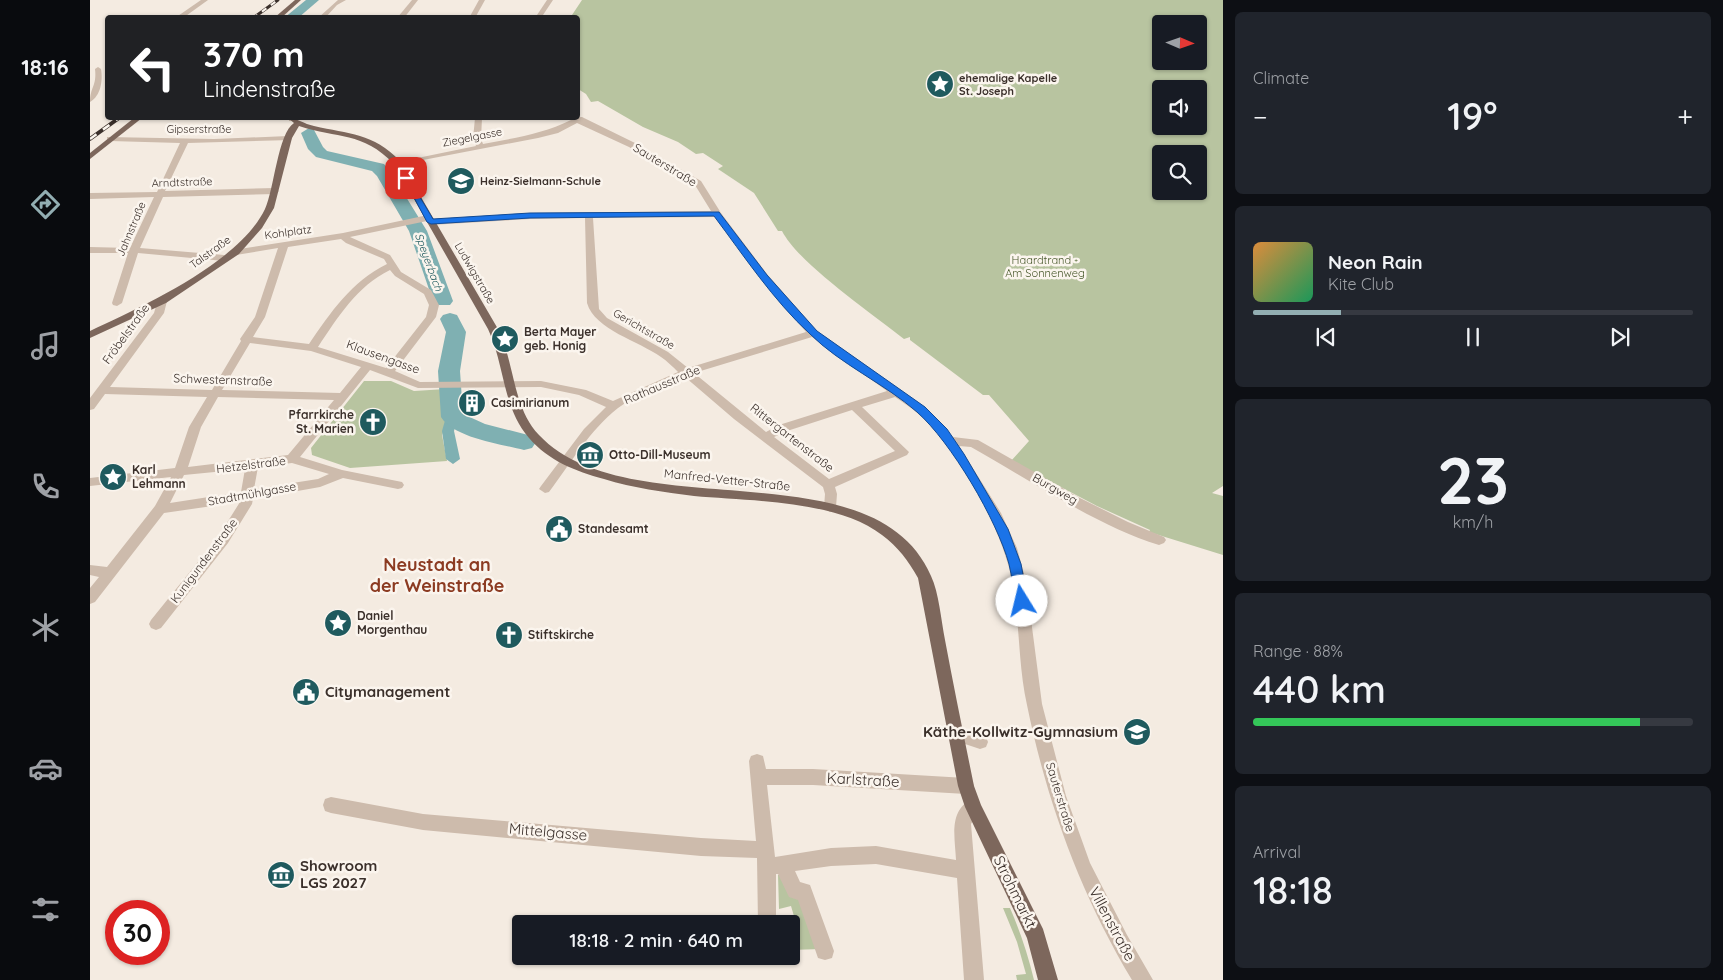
<!DOCTYPE html>
<html lang="en">
<head>
<meta charset="utf-8">
<style>
  :root { --surface:#171b24; --page:#20242c; --text:#f1f3f6; --muted:#9ea1a6; --line:#363941; --accent:#92aeb2 }
  body { margin:0; font-family:Quicksand,sans-serif; background:var(--page); color:var(--text); height:100vh; display:flex; flex-direction:column; font-size:19px; white-space:nowrap }
  * { box-sizing:border-box; margin:0 }
  p { font-size:16px; color:var(--muted) }
  .icon { flex:none; width:28px; height:28px; fill:none; stroke:currentColor; stroke-width:2; stroke-linecap:round; stroke-linejoin:round }
  .map { position:relative; flex:1; overflow:hidden }
  .drawer { display:flex; flex-direction:column; gap:12px; padding:12px; background:#0d0f14; width:500px }
  .drawer>* { flex:none }
  .top-card { position:absolute; left:15px; top:15px; width:475px; height:105px; border-radius:5px; box-shadow:0 1px 4px #0004; background:#202124; color:#fff; overflow:hidden }
  .needle { width:32px; rotate:92deg }
  .fabs { position:absolute; left:1062px; top:15px; display:grid; gap:10px }
  .fabs a { display:grid; place-items:center; width:55px; height:55px; border-radius:5px; background:var(--surface); box-shadow:0 1px 4px #0004; font-size:25px }
  .speed { position:absolute; left:15px; top:900px; display:flex; gap:10px; font-size:25px; font-weight:700; text-align:center }
  .speed>* { display:grid; place-content:center; width:65px; height:65px; border-radius:50%; background:var(--surface); box-shadow:0 1px 4px #0004; line-height:1 }
  .speed .limit { border:8px solid #d22; background:#fff; color:#111 }
  .pin { position:absolute; display:grid; place-items:center; width:42px; height:42px; color:#fff; margin:-21px; border-radius:10px; box-shadow:0 2px 8px #0006 }
  .me { position:absolute; width:55px; margin:-28px; rotate:351deg; stroke-linejoin:round; filter:drop-shadow(0 0 4px #0008) }
  .turn { display:flex; align-items:center; gap:18px; height:105px; padding:0 15px; font-size:22px }
  .turn .icon { width:65px; height:65px; stroke-width:2.5 }
  .turn b { display:block; font-size:35px; line-height:42px }
  .big { font-size:38px; font-weight:600; line-height:1.1 }
  .drawer .card { flex:1; display:flex; flex-direction:column; justify-content:center; gap:8px; min-width:0; padding:0 18px; border-radius:8px; background:var(--page) }
  .drawer .dial { align-items:center; gap:0 }
  .dial b { font-size:65px; line-height:1 }
  .song { display:flex; align-items:center; gap:15px }
  .cover { width:60px; height:60px; border-radius:8px; background:linear-gradient(135deg,hsl(30 70% 55%),hsl(150 70% 35%)) }
  .played { height:5px; border-radius:2px; background:linear-gradient(90deg,var(--accent) 20%,var(--line) 20%) }
  .keys { display:flex; justify-content:space-around; direction:ltr }
  .heat { display:flex; justify-content:space-between; align-items:center; font-size:28px; direction:ltr }
  .charge { height:8px; border-radius:4px; background:linear-gradient(90deg,#34c759 88%,var(--line) 0) }
  .trip { position:absolute; left:422px; top:915px; width:288px; height:50px; border-radius:5px; background:var(--surface); box-shadow:0 1px 4px #0004; font-weight:600; line-height:50px; text-align:center }
  main { display:flex; flex:1; min-height:0 }
  .dock { display:flex; flex-direction:column; width:90px; justify-content:space-around; align-items:center; background:#090b0e; color:var(--muted) }
  .dock .icon { width:35px; height:35px }
  .dock .selected { color:var(--accent) }
  .dock b { font-size:22px; color:var(--text) }
  .map>svg:first-child { display:block }
  .green { fill:#b8c4a0; fill-rule:evenodd }
  .lines { fill:none; stroke-linecap:round; stroke-linejoin:round }
  .canal { fill:#7fb0b2; fill-rule:evenodd }
  .river { fill:#7fb0b2; fill-rule:evenodd }
  .street { fill:#cdbbac; fill-rule:evenodd }
  .primary { fill:#7d675c; fill-rule:evenodd }
  .rail-far1-casing { stroke:#3b302b; stroke-width:3 }
  .rail-casing { stroke:#3b302b; stroke-width:4 }
  .rail-far1 { stroke:#fbf5ee; stroke-width:2; stroke-dasharray:5.5; stroke-linecap:butt }
  .rail { stroke:#fbf5ee; stroke-width:2.5; stroke-dasharray:8; stroke-linecap:butt }
  .route { fill:#1a73e8; stroke:#114b97 }
  .labels { text-anchor:middle; stroke-width:5; stroke-linejoin:round; paint-order:stroke }
  .far-poi-label { font-size:11px; font-weight:bold; fill:#3b302b; stroke:#fbf5ee; text-anchor:start }
  .far-street-label { font-size:11px; fill:#3b302b; stroke:#fbf5ee }
  .far-park-label { font-size:11px; fill:#4a5a2e; stroke:#fbf5ee }
  .far-water-label { font-size:11px; font-style:italic; fill:#1f5a5e; stroke:#fbf5ee }
  .street-label { font-size:12px; fill:#3b302b; stroke:#fbf5ee }
  .poi-label { font-size:12px; font-weight:bold; fill:#3b302b; stroke:#fbf5ee; text-anchor:start }
  .near-poi-label { font-size:15px; font-weight:bold; fill:#3b302b; stroke:#fbf5ee; text-anchor:start }
  .near-street-label { font-size:15px; fill:#3b302b; stroke:#fbf5ee }
  .district-label { font-size:18px; font-weight:bold; fill:#8c3b22; stroke:#fbf5ee }
</style>
</head>
<body>
<main>
<nav class="dock">
<b>18:16</b>
<svg class="icon selected" aria-label="directions" viewBox="0 0 24 24"><path d="M12 3l9 9-9 9-9-9zM9 14v-3h6M13 9l2 2-2 2"/></svg>
<svg class="icon" aria-label="music" viewBox="0 0 24 24"><path d="M9 18V5l10-2v13"/><circle cx="6" cy="18" r="3"/><circle cx="16" cy="16" r="3"/></svg>
<svg class="icon" aria-label="phone" viewBox="0 0 24 24"><path d="M5 4h4l2 5-3 2q2 4 5 5l2-3 5 2v4C11 20 4 13 5 4z"/></svg>
<svg class="icon" aria-label="climate" viewBox="0 0 24 24"><path d="M12 3v18M4 7l16 10M4 17L20 7"/></svg>
<svg class="icon" aria-label="car" viewBox="0 0 24 24"><path d="M5 17H2v-5l4-1 3-4h7l3 4 3 1v5h-3M9 17h6M6 11h13"/><circle cx="7" cy="17" r="2"/><circle cx="17" cy="17" r="2"/></svg>
<svg class="icon" aria-label="filters" viewBox="0 0 24 24"><path d="M4 7h16M4 17h16"/><circle cx="9" cy="7" r="2"/><circle cx="15" cy="17" r="2"/></svg>
</nav>
<div class="map">
<svg width="1133" height="980" viewBox="0 0 1133 980">
  <rect width="100%" height="100%" fill="#f4ebe1"/>
  <!-- green -->
  <g class="green">
    <path d="M492,0H1133V486L1122,493L1133,496V555L1059,532L1060,530L1007,506L921,461L939,441L899,395H893L820,340V337L814,339C783,314 709,264 692,231H688L664,193L628,169L633,166L613,153L606,154L588,142L553,127L508,101L501,102L496,94L488,89V18H480ZM1071,24H1109V61H1071ZM1071,89H1109V126H1071ZM1071,154H1109V191H1071Z"/>
    <polygon points="274,381 301,381 324,391 356,389 359,417 352,435 357,461 260,468 222,455 221,448"/>
    <polygon points="688,875 695,875 712,893 731,949 701,950 701,926 706,923 701,906 689,909"/>
    <path d="M913,908H920C930,931 938,955 944,980H927L926,975L936,974L927,942Z"/>
  </g>
  <g class="lines">
    <!-- canal -->
    <polygon class="canal" points="362,413 368,417 364,431 370,459 363,464 356,459 352,431 356,417"/>
    <!-- river -->
    <g class="river">
      <polygon points="216,0 229,0 208,18 194,18"/>
      <polygon points="219,128 224,130 233,147 237,151 294,164 300,171 337,231 363,301 360,305 346,305 343,301 319,231 287,176 282,171 226,157 218,149 211,133"/>
      <path d="M360,313L367,315L376,332L370,371L373,414L395,424L442,436L446,442L442,448L434,450C411,444 364,438 351,417L348,371L356,332L350,319L353,315Z"/>
    </g>
    <!-- street -->
    <g class="street">
      <polygon points="111,0 118,0 93,18 85,18"/>
      <polygon points="248,0 256,0 247,5 235,18 228,18"/>
      <polygon points="322,0 328,0 314,18 307,18"/>
      <polygon points="389,0 395,0 385,18 379,18"/>
      <polygon points="457,0 463,0 451,18 445,18"/>
      <path d="M8,67L11,69C13,80 11,96 0,102C0,87 7,86 5,69Z"/>
      <path d="M492,117L545,143L611,181L631,213L677,274L727,331L835,407L863,437L888,440L990,498L1038,522L1074,537L1076,540L1074,543L1069,545C1007,526 938,479 881,447L869,446L911,513L927,548L936,581L952,704L976,796L1000,863L1037,935L1063,980H1042C991,895 957,803 937,705C928,665 930,622 922,581C913,530 866,445 826,412C819,406 812,402 805,397L772,407L819,452L817,455L745,487L747,494L746,507L740,512L734,507L735,494L733,487L644,419L595,377C573,386 547,394 528,408C500,430 480,464 459,492L455,493L449,489L451,486L494,429L516,407L489,395L451,387L328,388L280,370L210,457L252,470L312,482L314,485L312,488L308,489L253,478L230,487L163,499L162,504L138,543L71,628L66,630L61,628L59,624L61,620L128,537L150,502L74,513L5,602L0,604V588L9,577L0,575V565L17,567L65,506L81,477L0,486V478L85,468L99,427L117,397L15,394L4,409L0,410V398L64,313L68,299H76L77,301L74,313L20,387L122,390L151,341L150,339L165,317L188,248L146,255L143,254V250L253,233L338,215L341,216V219L440,213L621,211L605,185L539,147L487,123L468,133L448,138L307,165L303,163L386,146L383,139L385,118H392L391,139L393,144C424,138 453,134 481,120L480,118ZM625,217L671,278L716,332L598,368L578,352L517,318L509,309L503,218ZM495,218L497,303C505,330 549,341 571,357C577,361 583,367 588,372L523,401L496,390L451,381L330,382L305,371L346,317L349,305L341,290L311,272L300,255L260,237L337,221L338,224L341,225L440,219ZM251,239L256,243L294,259L297,264C261,282 241,312 219,344L163,337L175,317L198,247ZM300,270L305,276L334,294L339,305L336,317L296,368L228,347C248,317 267,286 300,270ZM722,337L797,391L689,425L676,432L604,373ZM160,343L221,351L271,367L250,393L132,390ZM128,397L244,400L198,455L98,467L111,427ZM762,410L805,451L739,479L684,437L697,431ZM202,463L239,474L228,479L164,489L168,467ZM155,469L151,492L80,503L94,475Z"/>
      <polygon points="199,118 219,118 202,121 199,121"/>
      <polygon points="198,136 202,138 201,140 98,143 75,191 185,188 189,191 185,194 73,197 50,248 134,255 139,258 134,261 48,253 32,303 27,306 23,305 22,303 38,253 0,253 0,247 40,248 64,197 0,199 0,193 67,192 90,143 20,141 17,141 17,137 124,139"/>
      <polygon points="866,727 896,737 898,742 896,747 890,749 860,739 858,734 860,729"/>
      <path d="M667,754L673,756L676,769H723L876,778L882,781L884,786L882,791L876,794L723,785H677L685,857L741,848L786,846L866,860C865,838 858,809 883,799L889,801L891,807L881,824L894,980H874L867,878L786,864L741,866L705,871L710,882L720,885L744,951L742,958L735,960L728,958L708,900L699,897L688,874H686V924H668L667,858L611,856L333,830L241,813L235,811L233,805L235,799L241,797L333,814L611,838L666,841L659,761L661,756Z"/>
    </g>
    <!-- primary -->
    <g class="primary">
      <polygon points="205,0 211,0 191,18 184,18"/>
      <polygon points="44,118 52,118 0,159 0,153"/>
      <path d="M198,118C207,118 214,124 224,126C259,134 283,133 310,161L408,329C425,363 422,406 449,435C538,530 784,444 841,576C849,593 851,620 855,640C864,688 874,737 884,786L891,805L953,929L968,980H948L937,938L875,807L868,786L828,578C818,560 808,547 792,535C747,500 659,501 604,496C574,492 543,488 514,479C485,471 459,461 439,438C412,407 415,365 398,329L304,164C272,131 248,139 209,126L202,138L184,208L172,228L149,254L76,303L0,338V331C53,306 149,263 175,209C184,190 188,133 204,123Z"/>
    </g>
    <!-- rail-far1 casing -->
    <g class="rail-far1-casing">
      <polyline id="rail-far1" points="163,18 188,0"/>
    </g>
    <!-- rail casing -->
    <g class="rail-casing">
      <polyline id="rail" points="0,139 29,118"/>
    </g>
    <!-- rail-far1 -->
    <use href="#rail-far1" class="rail-far1"/>
    <!-- rail -->
    <use href="#rail" class="rail"/>
  </g>
  <!-- route -->
  <path class="route" d="M313,177H318L343,219L440,213L629,212L677,275L727,331L835,407L857,429L874,454L918,529L931,564L938,601L936,605L932,606L925,601C923,589 922,576 919,564C907,520 861,442 827,412C795,384 750,364 720,334C683,300 654,256 624,216L440,218L341,224L337,222Z"/>
  <!-- icons -->
  <defs>
    <g id="sight-disc" transform="scale(1.4375)"><circle r="9.5" fill="#1f5a5e" stroke="#fbf5ee"/><path d="M0-6L1.8-2.2L6-1.7L2.9 1.2L3.7 5.4L0 3.3L-3.7 5.4L-2.9 1.2L-6-1.7L-1.8-2.2Z" fill="#fff"/></g>
    <g id="school-disc" transform="scale(1.4375)"><circle r="9.5" fill="#1f5a5e" stroke="#fbf5ee"/><path d="M0-5L7-2L0 1L-7-2ZM-4 1L0 2.5L4 1V4Q0 6-4 4Z" fill="#fff"/></g>
    <g id="building-disc" transform="scale(1.4375)"><circle r="9.5" fill="#1f5a5e" stroke="#fbf5ee"/><path d="M-4-6H4V6H1V3H-1V6H-4ZM-2.5-4.3h1.7v1.8h-1.7ZM.8-4.3h1.7v1.8H.8ZM-2.5-1h1.7V.8h-1.7ZM.8-1h1.7V.8H.8Z" fill="#fff"/></g>
    <g id="church-disc" transform="scale(1.4375)"><circle r="9.5" fill="#1f5a5e" stroke="#fbf5ee"/><path d="M-1.2-6h2.4v3.5h3.3v2.4h-3.3V6h-2.4V-.1h-3.3v-2.4h3.3Z" fill="#fff"/></g>
    <g id="museum-disc" transform="scale(1.4375)"><circle r="9.5" fill="#1f5a5e" stroke="#fbf5ee"/><path d="M0-6L6-3V-2H-6V-3ZM-5-1h2V3h-2ZM-1-1h2V3h-2ZM3-1h2V3H3ZM-6 4H6V6H-6Z" fill="#fff"/></g>
    <g id="civic-disc" transform="scale(1.4375)"><circle r="9.5" fill="#1f5a5e" stroke="#fbf5ee"/><path d="M-.6-6.5H3V-4.5H.6V-3L4-1V1h2V6H-6V1h2V-1L-.6-3ZM-1.2 2.5V6h2.4V2.5Z" fill="#fff"/></g>
  </defs>
  <g fill-rule="evenodd">
    <use href="#sight-disc" x="850" y="84"/>
    <use href="#school-disc" x="371" y="181"/>
    <use href="#sight-disc" x="415" y="339"/>
    <use href="#building-disc" x="382" y="403"/>
    <use href="#church-disc" x="283" y="422"/>
    <use href="#museum-disc" x="500" y="455"/>
    <use href="#sight-disc" x="23" y="477"/>
    <use href="#civic-disc" x="469" y="529"/>
    <use href="#sight-disc" x="248" y="623"/>
    <use href="#church-disc" x="419" y="635"/>
    <use href="#civic-disc" x="216" y="692"/>
    <use href="#school-disc" x="1047" y="732"/>
    <use href="#museum-disc" x="191" y="875"/>
  </g>
  <g class="labels">
    <!-- far-poi labels -->
    <g class="far-poi-label">
      <text x="869" y="82">ehemalige Kapelle<tspan x="869" dy="13">St. Joseph</tspan></text>
      <text x="390" y="185">Heinz-Sielmann-Schule</text>
    </g>
    <!-- far-street labels -->
    <g class="far-street-label">
      <text x="109" y="133">Gipserstraße</text>
      <text transform="translate(382 137) rotate(-11)" y="4">Ziegelgasse</text>
      <text transform="translate(92 182) rotate(-2)" y="4">Arndtstraße</text>
      <text transform="translate(41 229) rotate(-67)" y="4">Jahnstraße</text>
      <text transform="translate(198 232) rotate(-8)" y="4">Kohlplatz</text>
      <text transform="translate(120 252) rotate(-36)" y="4">Talstraße</text>
      <text transform="translate(385 273) rotate(60)" y="4">Ludwigstraße</text>
      <text transform="translate(554 329) rotate(30)" y="4">Gerichtstraße</text>
    </g>
    <!-- far-park labels -->
    <g class="far-park-label">
      <text x="955" y="264">Haardtrand -<tspan x="955" dy="13">Am Sonnenweg</tspan></text>
    </g>
    <!-- far-water labels -->
    <g class="far-water-label">
      <text transform="translate(339 262) rotate(70)" y="4">Speyerbach</text>
    </g>
    <!-- street labels -->
    <g class="street-label">
      <text transform="translate(575 165) rotate(31)" y="4">Sauterstraße</text>
      <text transform="translate(36 334) rotate(-54)" y="4">Fröbelstraße</text>
      <text transform="translate(293 357) rotate(20)" y="4">Klausengasse</text>
      <text transform="translate(133 380) rotate(2)" y="4">Schwesternstraße</text>
      <text transform="translate(572 385) rotate(-23)" y="4">Rathausstraße</text>
      <text transform="translate(702 438) rotate(38)" y="4">Rittergartenstraße</text>
      <text transform="translate(161 465) rotate(-7)" y="4">Hetzelstraße</text>
      <text transform="translate(637 480) rotate(6)" y="4">Manfred-Vetter-Straße</text>
      <text transform="translate(965 489) rotate(30)" y="4">Burgweg</text>
      <text transform="translate(162 494) rotate(-10)" y="4">Stadtmühlgasse</text>
      <text transform="translate(114 561) rotate(-53)" y="4">Kunigundenstraße</text>
      <text transform="translate(970 797) rotate(73)" y="4">Sauterstraße</text>
    </g>
    <!-- poi labels -->
    <g class="poi-label">
      <text x="434" y="336">Berta Mayer<tspan x="434" dy="14">geb. Honig</tspan></text>
      <text x="401" y="407">Casimirianum</text>
      <text x="264" y="419" text-anchor="end">Pfarrkirche<tspan x="264" dy="14">St. Marien</tspan></text>
      <text x="519" y="459">Otto-Dill-Museum</text>
      <text x="42" y="474">Karl<tspan x="42" dy="14">Lehmann</tspan></text>
      <text x="488" y="533">Standesamt</text>
      <text x="267" y="620">Daniel<tspan x="267" dy="14">Morgenthau</tspan></text>
      <text x="438" y="639">Stiftskirche</text>
    </g>
    <!-- near-poi labels -->
    <g class="near-poi-label">
      <text x="235" y="697">Citymanagement</text>
      <text x="1028" y="737" text-anchor="end">Käthe-Kollwitz-Gymnasium</text>
      <text x="210" y="871">Showroom<tspan x="210" dy="17">LGS 2027</tspan></text>
    </g>
    <!-- near-street labels -->
    <g class="near-street-label">
      <text transform="translate(773 780) rotate(3)" y="5">Karlstraße</text>
      <text transform="translate(458 832) rotate(5)" y="5">Mittelgasse</text>
      <text transform="translate(925 892) rotate(64)" y="5">Strohmarkt</text>
      <text transform="translate(1022 924) rotate(62)" y="5">Villenstraße</text>
    </g>
    <!-- district labels -->
    <g class="district-label">
      <text x="347" y="571">Neustadt an<tspan x="347" dy="21">der Weinstraße</tspan></text>
    </g>
  </g>
</svg>
<div class="fabs">
<a><svg class="needle" viewBox="-14 -14 28 28"><path d="M0-13l5 13h-10z" fill="#e53935"/><path d="M0 13l5-13h-10z" fill="#9ea1a6"/></svg></a>
<a><svg class="icon" aria-label="sound" viewBox="0 0 24 24"><path d="M4 9h4l5-4v14l-5-4H4zM17 9q2 3 0 6"/></svg></a>
<a><svg class="icon" aria-label="search" viewBox="0 0 24 24"><circle cx="10" cy="10" r="6"/><path d="M15 15l6 6"/></svg></a>
</div>
<div class="speed"><div class="limit">30</div></div>
<div class="pin" style="left:316px;top:178px;background:#d93025"><svg class="icon" aria-label="arrive" viewBox="0 0 24 24"><path d="M6 21V4h12l-3 4 3 4H6"/></svg></div>
<svg class="me" style="left:932px;top:601px" viewBox="-20 -20 40 40"><circle r="19" fill="#fff"/><path d="M0-13L10 11 0 6-10 11z" fill="#1a73e8"/></svg>
<div class="trip">18:18 · 2 min · 640 m</div>
<div class="top-card">
<div class="turn"><svg class="icon" aria-label="left" viewBox="0 0 24 24"><path d="M17 20v-9H6M10 6l-5 5 5 5"/></svg><div><b>370 m</b>Lindenstraße</div></div>
</div>
</div>
<section class="drawer">
<div class="card"><p>Climate</p>
<div class="heat"><a>−</a><b class="big">19°</b><a>+</a></div>
</div>
<div class="card">
<div class="song"><i class="cover"></i><div><b>Neon Rain</b><p>Kite Club</p></div></div>
<div class="played"></div>
<div class="keys"><svg class="icon" aria-label="previous" viewBox="0 0 24 24"><path d="M18 5L8 12l10 7zM5 5v14"/></svg><svg class="icon" aria-label="pause" viewBox="0 0 24 24"><path d="M8 5v14M16 5v14"/></svg><svg class="icon" aria-label="next" viewBox="0 0 24 24"><path d="M6 5l10 7-10 7zM19 5v14"/></svg></div>
</div>
<div class="card dial"><b>23</b><p>km/h</p></div>
<div class="card"><p>Range · 88%</p><b class="big">440 km</b><div class="charge"></div></div>
<div class="card"><p>Arrival</p><b class="big">18:18</b></div>
</section>
</main>
</body>
</html>
